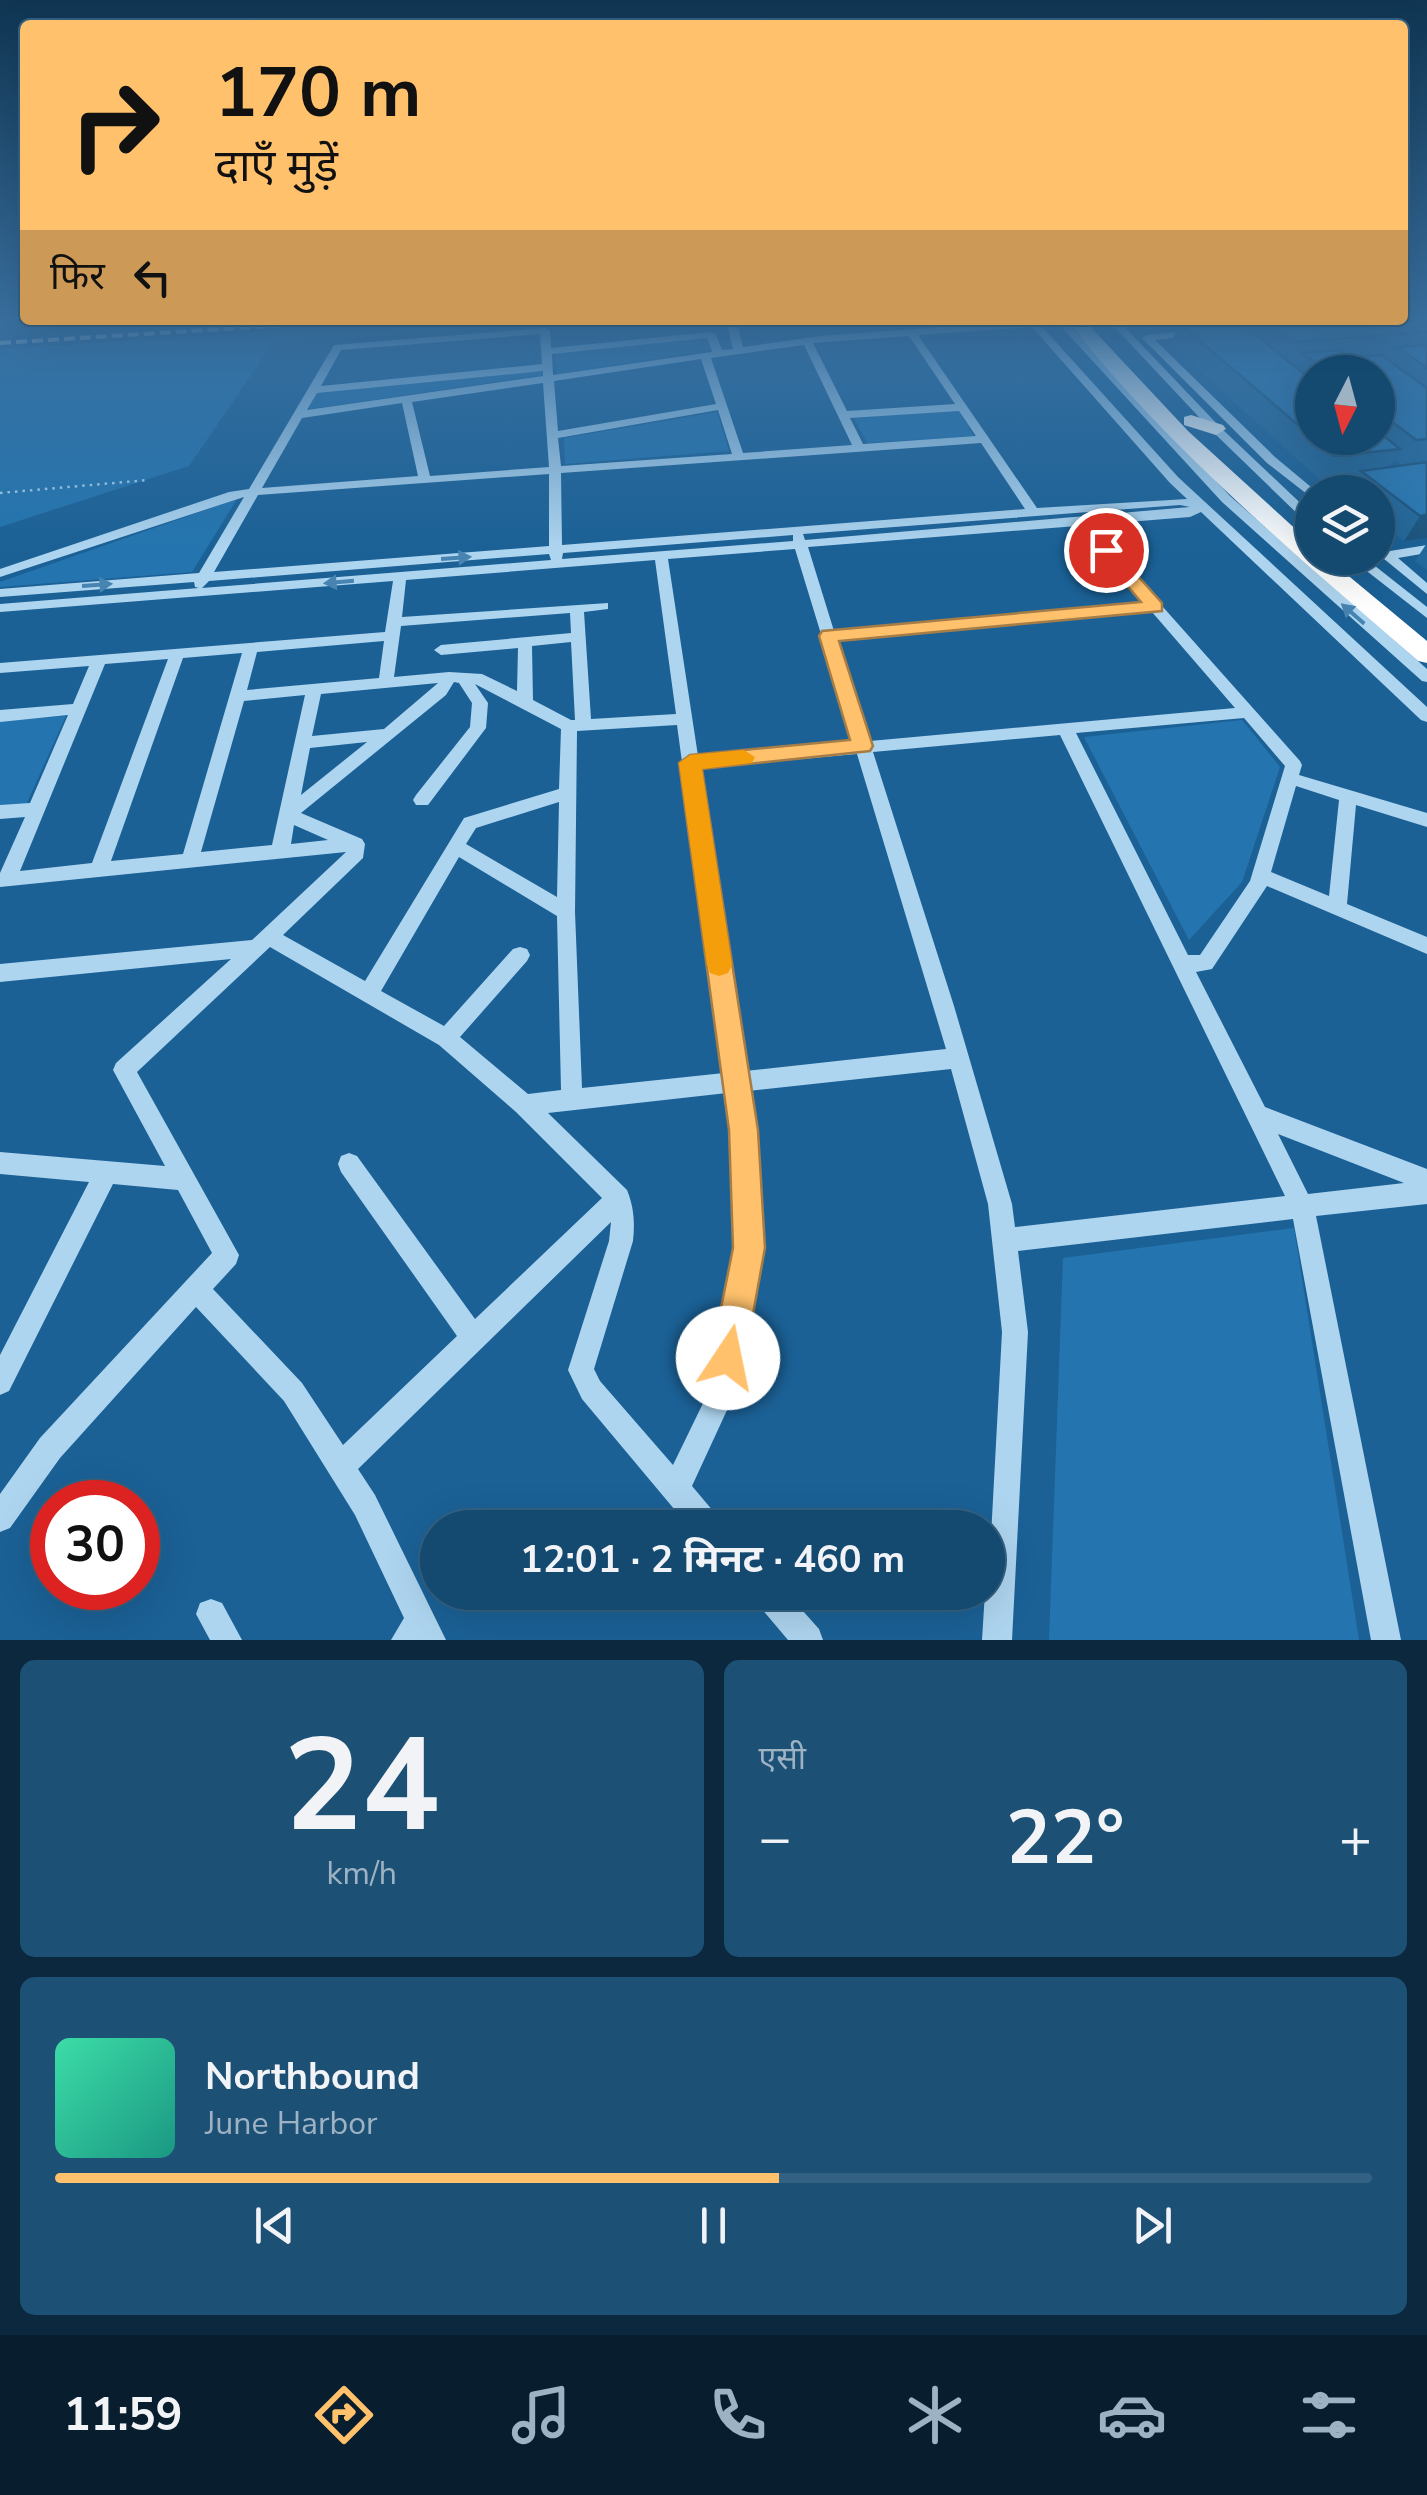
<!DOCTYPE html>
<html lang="hi">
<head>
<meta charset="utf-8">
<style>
  :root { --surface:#144970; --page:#1d5075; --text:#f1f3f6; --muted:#9db2c3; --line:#336183; --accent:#ffc16c }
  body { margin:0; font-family:"Nunito Sans","Noto Sans Devanagari",sans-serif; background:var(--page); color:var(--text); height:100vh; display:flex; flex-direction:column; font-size:38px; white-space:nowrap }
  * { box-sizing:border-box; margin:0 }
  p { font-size:32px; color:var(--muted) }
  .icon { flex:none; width:55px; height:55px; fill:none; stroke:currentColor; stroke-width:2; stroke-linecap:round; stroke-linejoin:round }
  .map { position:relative; height:1640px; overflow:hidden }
  .details { display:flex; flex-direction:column; gap:20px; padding:20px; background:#0b283e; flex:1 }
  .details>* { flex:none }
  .banner { position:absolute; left:20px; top:20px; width:1388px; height:305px; border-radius:10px; box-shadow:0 10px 40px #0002,0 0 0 2px var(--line); background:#ffc16c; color:#111; overflow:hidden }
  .needle { width:65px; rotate:186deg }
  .tools { position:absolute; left:1295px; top:355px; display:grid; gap:20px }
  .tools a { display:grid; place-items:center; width:100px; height:100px; border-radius:50%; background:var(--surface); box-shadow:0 10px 40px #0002,0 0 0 2px var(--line); font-size:50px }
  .speed { position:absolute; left:30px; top:1480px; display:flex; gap:20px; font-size:50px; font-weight:700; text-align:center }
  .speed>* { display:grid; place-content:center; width:130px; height:130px; border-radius:50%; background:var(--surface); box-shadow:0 10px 40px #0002,0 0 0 2px var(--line); line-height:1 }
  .speed .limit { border:15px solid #d22; background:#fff; color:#111 }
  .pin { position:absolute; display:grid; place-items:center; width:85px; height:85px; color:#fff; margin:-42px; border:5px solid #fff; border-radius:50%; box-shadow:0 2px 10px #0007 }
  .me { position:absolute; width:110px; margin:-55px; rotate:11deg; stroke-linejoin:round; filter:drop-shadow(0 0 8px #0008) }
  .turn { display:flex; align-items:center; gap:35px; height:210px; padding:0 30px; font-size:45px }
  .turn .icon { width:130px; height:130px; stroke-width:2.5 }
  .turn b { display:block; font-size:70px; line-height:85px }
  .then { display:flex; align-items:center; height:95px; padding:0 30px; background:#0003; gap:20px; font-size:38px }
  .big { font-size:75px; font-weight:700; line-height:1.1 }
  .details .widget { flex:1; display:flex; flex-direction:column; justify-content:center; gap:15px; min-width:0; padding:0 35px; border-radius:15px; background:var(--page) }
  .details .dial { align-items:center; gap:0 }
  .dial b { font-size:130px; line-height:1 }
  .song { display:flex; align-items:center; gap:30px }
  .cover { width:120px; height:120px; border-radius:15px; background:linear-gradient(135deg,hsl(160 70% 55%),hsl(170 70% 35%)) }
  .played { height:10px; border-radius:5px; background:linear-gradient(90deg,var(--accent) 55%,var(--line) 55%) }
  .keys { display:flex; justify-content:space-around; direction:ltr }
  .heat { display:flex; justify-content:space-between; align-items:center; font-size:55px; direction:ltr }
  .details .tiles { flex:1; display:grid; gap:20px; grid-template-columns:1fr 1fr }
  .widget:last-child { grid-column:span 2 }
  .trip { position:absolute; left:420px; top:1510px; width:585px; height:100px; border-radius:50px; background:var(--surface); box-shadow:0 10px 40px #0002,0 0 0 2px var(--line); font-weight:700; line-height:100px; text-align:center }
  .menu { display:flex; height:160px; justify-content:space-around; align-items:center; background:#081d2d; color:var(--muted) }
  .menu .icon { width:70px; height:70px }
  .menu .selected { color:var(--accent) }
  .menu b { font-size:45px; color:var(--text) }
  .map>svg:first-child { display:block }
  .green { fill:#2475af }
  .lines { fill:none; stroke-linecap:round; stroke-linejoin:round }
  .path { stroke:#aed5f0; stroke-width:2.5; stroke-dasharray:2.5 5; stroke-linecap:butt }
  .minor { fill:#aed5f0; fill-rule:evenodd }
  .highway { fill:#fff; fill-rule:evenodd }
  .rail { stroke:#fff; stroke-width:4; stroke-dasharray:11 5; stroke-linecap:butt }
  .wall { fill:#24699b; fill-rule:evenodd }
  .shaded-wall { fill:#1d557e }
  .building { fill:#2a7ab4; stroke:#1d557e; stroke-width:2.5 }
  .oneway { fill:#4784b1 }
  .route { fill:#ffc16c; stroke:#a67d46; stroke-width:2.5 }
  .slow { fill:#f59e0b }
</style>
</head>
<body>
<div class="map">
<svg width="1427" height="1640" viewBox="0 0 1427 1640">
  <rect width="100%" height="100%" fill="#1b6196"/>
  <!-- green -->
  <g class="green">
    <polygon points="451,320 606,320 273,343 189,466 0,527 0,349"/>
    <polygon points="706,338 710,350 557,374 555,353"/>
    <polygon points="542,371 543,375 309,409 316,393"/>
    <polygon points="958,410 974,436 867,443 854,418"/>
    <polygon points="717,412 729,451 565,464 564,438"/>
    <polygon points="237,499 192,572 0,587 0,582"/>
    <polygon points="66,716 26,805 0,807 0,721"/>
    <polygon points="1242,720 1280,767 1242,882 1189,940 1084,737"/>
    <polygon points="1294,1228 1359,1640 1049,1640 1063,1258"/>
  </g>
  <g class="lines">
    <!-- path -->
    <polyline class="path" points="0,493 148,480"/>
    <!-- minor -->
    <g class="minor">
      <path d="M726,320H736L743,347L821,336L1036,320L1178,477L1427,707V722L1421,720L1201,512L1190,517L1090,525L1300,761L1302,765L1299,775L1427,813V827L1356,805L1347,904L1427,937V954L1267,886L1212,969L1196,972L1265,1107L1427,1169V1204L1316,1216L1401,1640H1371L1293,1219L1018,1251L1028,1332L1012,1640H982L985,1592H988L1002,1332L988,1204L951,1069L748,1091L754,1131L761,1248L734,1395L692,1486L719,1518L723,1528H690L582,1399L568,1370L609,1241L611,1222L358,1469L375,1495L446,1640H391L404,1618L355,1515L284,1401L196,1307L60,1458L10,1528L0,1532V1494L40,1438L212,1253L178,1190L113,1184L9,1391L0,1395V1355L89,1182L0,1174V1152L165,1166L113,1070L116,1063L231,959L0,982V964L252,940L346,852L0,887V873L25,817L0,819V805L30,803L68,715L0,722V710L73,704L89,666L0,673V663L385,632L393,581L0,612V604L199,588L195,587L194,582L0,597V589L199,573L244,497L0,577V569L229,492L249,489L334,345L545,328L550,331L551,348L711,332L716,335L722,350L733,349ZM1032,327L1170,483L1187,499L1037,508L918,335ZM540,334L542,364L321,386L341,350ZM909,336L955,404L847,411L813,343ZM707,338L712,352L553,375L552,354ZM804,345L852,445L743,453L711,358ZM701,359L716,404L558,431L554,381ZM543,371V376L307,410L317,393ZM543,383L549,467L430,476L412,402ZM402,403L418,476L262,488L302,418ZM718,410L732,454L561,466L558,438ZM959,411L976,436L863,444L850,418ZM981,443L1025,509L562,545L561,473ZM549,474V546L214,572L258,495ZM1180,505L1190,507L805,540L803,534ZM1077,526L1145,604L834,631L808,547ZM793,535V541L562,559L563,553ZM795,549L854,742L698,756L668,559ZM549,554L551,560L202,588L209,581ZM655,560L676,714L591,719L584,612L608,609V603L402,617L406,580ZM1152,612L1235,708L870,741L837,640ZM570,613L571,633L441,645L434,650L441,655L518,648L517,691L482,674L449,672L394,677L401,626ZM384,641L379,678L247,690L257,652ZM571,642L575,720H571L533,700L532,646ZM242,653L183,854L111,861L183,658ZM168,659L92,863L20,871L105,664ZM454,682L459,683L472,703L470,727L416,795L413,800L416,805H428L486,728L488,703L475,684L561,729L559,789L464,818L365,981L283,935L363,858L365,844L362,839L301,813L446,695ZM438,683L384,729L312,736L321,694ZM305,695L272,845L201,852L244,701ZM1244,718L1285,766L1250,881L1200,955H1188L1076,733ZM677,725L724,1073L582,1088L575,912L577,731ZM1060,735L1285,1196L1015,1227L1012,1204L954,1006L873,752ZM367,742L301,795L310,748ZM857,754L946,1049L745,1071L700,768ZM1296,786L1339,800L1329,896L1271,872ZM559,802L557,897L466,844L476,828ZM294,825L328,840L291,844ZM459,857L557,916L561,1090L528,1094L460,1037L527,961L530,955L527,949L520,947L513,949L444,1026L381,991ZM270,947L439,1045L516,1112L602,1198L475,1319L357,1156L349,1153L341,1156L338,1164L341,1172L457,1336L343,1445L302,1383L213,1289L236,1264L239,1255L137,1072ZM727,1093L732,1131L737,1248L708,1393L673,1465L600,1381L594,1369L633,1241C635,1223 634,1207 627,1190L548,1113ZM1278,1134L1404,1183L1308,1194Z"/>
      <polygon points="1055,320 1065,320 1230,496 1427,669 1427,682 1422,681 1222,502"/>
      <polygon points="1108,320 1118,320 1220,427 1312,514 1312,524 1307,523 1212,431"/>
      <polygon points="1229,320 1270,320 1265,323 1216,327 1211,324"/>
      <polygon points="1197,330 1200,331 1200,335 1155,340 1275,457 1311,487 1377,476 1383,480 1381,483 1312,492 1312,498 1267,463 1142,338 1147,335"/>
      <polygon points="1378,544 1390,551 1427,545 1427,553 1398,558 1427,583 1427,594 1378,554"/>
      <polygon points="1350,558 1365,558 1427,607 1427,618"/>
      <polygon points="751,1592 786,1592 819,1629 823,1640 788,1640 756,1602"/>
      <polygon points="211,1599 222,1603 242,1640 210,1640 196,1614 200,1603"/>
    </g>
    <!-- highway -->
    <g class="highway">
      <path d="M1067,320H1084L1188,431L1312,544V558H1327L1427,641V663L1418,661C1296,555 1167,448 1067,320Z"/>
      <polygon points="1191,415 1223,425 1226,429 1216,435 1184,425 1184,417"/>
    </g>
    <!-- rail -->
    <polyline class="rail" points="0,343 365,320"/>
  </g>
  <!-- wall -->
  <g class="wall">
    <path d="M1258,320H1427V538L1404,541L1378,521V492H1349L1358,476L1320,480L1171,345L1179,323L1253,332ZM1312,372H1378V438H1312ZM1394,459L1401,465L1417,463L1390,467Z"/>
    <polygon points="1427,543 1427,570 1415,561"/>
  </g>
  <!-- shaded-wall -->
  <polygon class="shaded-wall" points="1427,515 1427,538 1404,541 1420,516"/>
  <!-- building -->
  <g class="building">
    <polygon points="1214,320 1237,320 1312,380 1312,437 1179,323"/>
    <polygon points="1265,320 1427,320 1427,332 1293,342"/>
    <polygon points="1427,345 1427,368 1398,347"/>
    <polygon points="1339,350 1349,358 1381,355 1427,388 1427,439 1416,440 1378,411 1378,372 1329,372 1303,353"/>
    <polygon points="1378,431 1400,449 1334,456 1313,438 1378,438"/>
    <polygon points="1427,462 1427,515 1420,516 1361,471"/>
  </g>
  <!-- one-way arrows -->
  <defs><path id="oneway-solid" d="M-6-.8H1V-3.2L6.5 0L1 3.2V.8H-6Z" transform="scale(2.5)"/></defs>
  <g class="oneway">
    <use href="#oneway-solid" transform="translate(456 558) rotate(-4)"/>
    <use href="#oneway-solid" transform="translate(339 582) rotate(175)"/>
    <use href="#oneway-solid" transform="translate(97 585) rotate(-4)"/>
    <use href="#oneway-solid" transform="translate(1353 614) rotate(-139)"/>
  </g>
  <!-- sky -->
  <linearGradient id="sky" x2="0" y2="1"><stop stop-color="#0f3552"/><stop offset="0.58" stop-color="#3970a0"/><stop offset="1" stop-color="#3970a0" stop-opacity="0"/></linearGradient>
  <rect width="1427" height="549" fill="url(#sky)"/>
  <!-- route -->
  <polygon class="route" points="1106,545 1112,547 1162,603 1162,611 839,641 873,746 870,751 702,769 758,1130 765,1248 745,1358 740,1370 728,1375 716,1370 711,1358 733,1248 729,1130 679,763 690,755 850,740 819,636 822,631 1141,602 1097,550"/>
  <!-- slow -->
  <polygon class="slow" points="744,750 755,757 752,763 702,769 732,965 728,973 719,976 710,973 707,965 679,763 690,755"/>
</svg>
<div class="tools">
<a><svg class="needle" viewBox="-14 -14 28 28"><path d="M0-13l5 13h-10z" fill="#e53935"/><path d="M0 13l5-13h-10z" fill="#9db2c3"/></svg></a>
<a><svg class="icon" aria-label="layers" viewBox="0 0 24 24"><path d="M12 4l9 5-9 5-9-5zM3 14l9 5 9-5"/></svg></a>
</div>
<div class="speed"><div class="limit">30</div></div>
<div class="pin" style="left:1106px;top:550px;background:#d93025"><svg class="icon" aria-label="arrive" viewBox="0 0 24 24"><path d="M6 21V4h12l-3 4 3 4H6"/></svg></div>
<svg class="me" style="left:728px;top:1358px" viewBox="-20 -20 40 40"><circle r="19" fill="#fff"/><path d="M0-13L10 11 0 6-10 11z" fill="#ffc16c"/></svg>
<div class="trip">12:01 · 2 मिनट · 460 m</div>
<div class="banner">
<div class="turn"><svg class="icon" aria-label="right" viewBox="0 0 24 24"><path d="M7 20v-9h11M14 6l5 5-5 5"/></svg><div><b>170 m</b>दाएँ मुड़ें</div></div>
<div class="then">फिर<svg class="icon" aria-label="left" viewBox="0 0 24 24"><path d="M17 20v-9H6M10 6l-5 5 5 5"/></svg></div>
</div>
</div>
<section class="details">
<div class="tiles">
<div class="widget dial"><b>24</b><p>km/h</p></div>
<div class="widget"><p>एसी</p>
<div class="heat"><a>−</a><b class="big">22°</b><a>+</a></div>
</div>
<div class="widget">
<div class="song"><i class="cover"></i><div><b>Northbound</b><p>June Harbor</p></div></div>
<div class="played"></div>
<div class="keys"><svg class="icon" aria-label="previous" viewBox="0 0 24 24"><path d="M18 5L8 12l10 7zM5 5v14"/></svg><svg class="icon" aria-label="pause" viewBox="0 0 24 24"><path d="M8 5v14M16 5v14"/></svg><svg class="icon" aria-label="next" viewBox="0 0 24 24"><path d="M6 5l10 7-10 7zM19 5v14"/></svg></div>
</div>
</div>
</section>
<nav class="menu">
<b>11:59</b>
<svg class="icon selected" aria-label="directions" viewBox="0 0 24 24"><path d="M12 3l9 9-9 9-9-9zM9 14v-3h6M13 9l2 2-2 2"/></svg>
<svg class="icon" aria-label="music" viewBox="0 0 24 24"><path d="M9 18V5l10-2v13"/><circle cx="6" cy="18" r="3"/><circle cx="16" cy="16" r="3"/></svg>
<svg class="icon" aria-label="phone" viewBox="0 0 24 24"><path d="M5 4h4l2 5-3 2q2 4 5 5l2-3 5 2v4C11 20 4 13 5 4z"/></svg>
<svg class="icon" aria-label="climate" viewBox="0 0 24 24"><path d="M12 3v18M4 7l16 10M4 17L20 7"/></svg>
<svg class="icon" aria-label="car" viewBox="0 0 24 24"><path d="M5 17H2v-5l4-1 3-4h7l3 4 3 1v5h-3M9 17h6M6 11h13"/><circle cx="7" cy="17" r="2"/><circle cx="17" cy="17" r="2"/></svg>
<svg class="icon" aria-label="filters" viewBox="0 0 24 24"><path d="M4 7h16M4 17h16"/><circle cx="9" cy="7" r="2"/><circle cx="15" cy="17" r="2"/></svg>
</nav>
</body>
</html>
